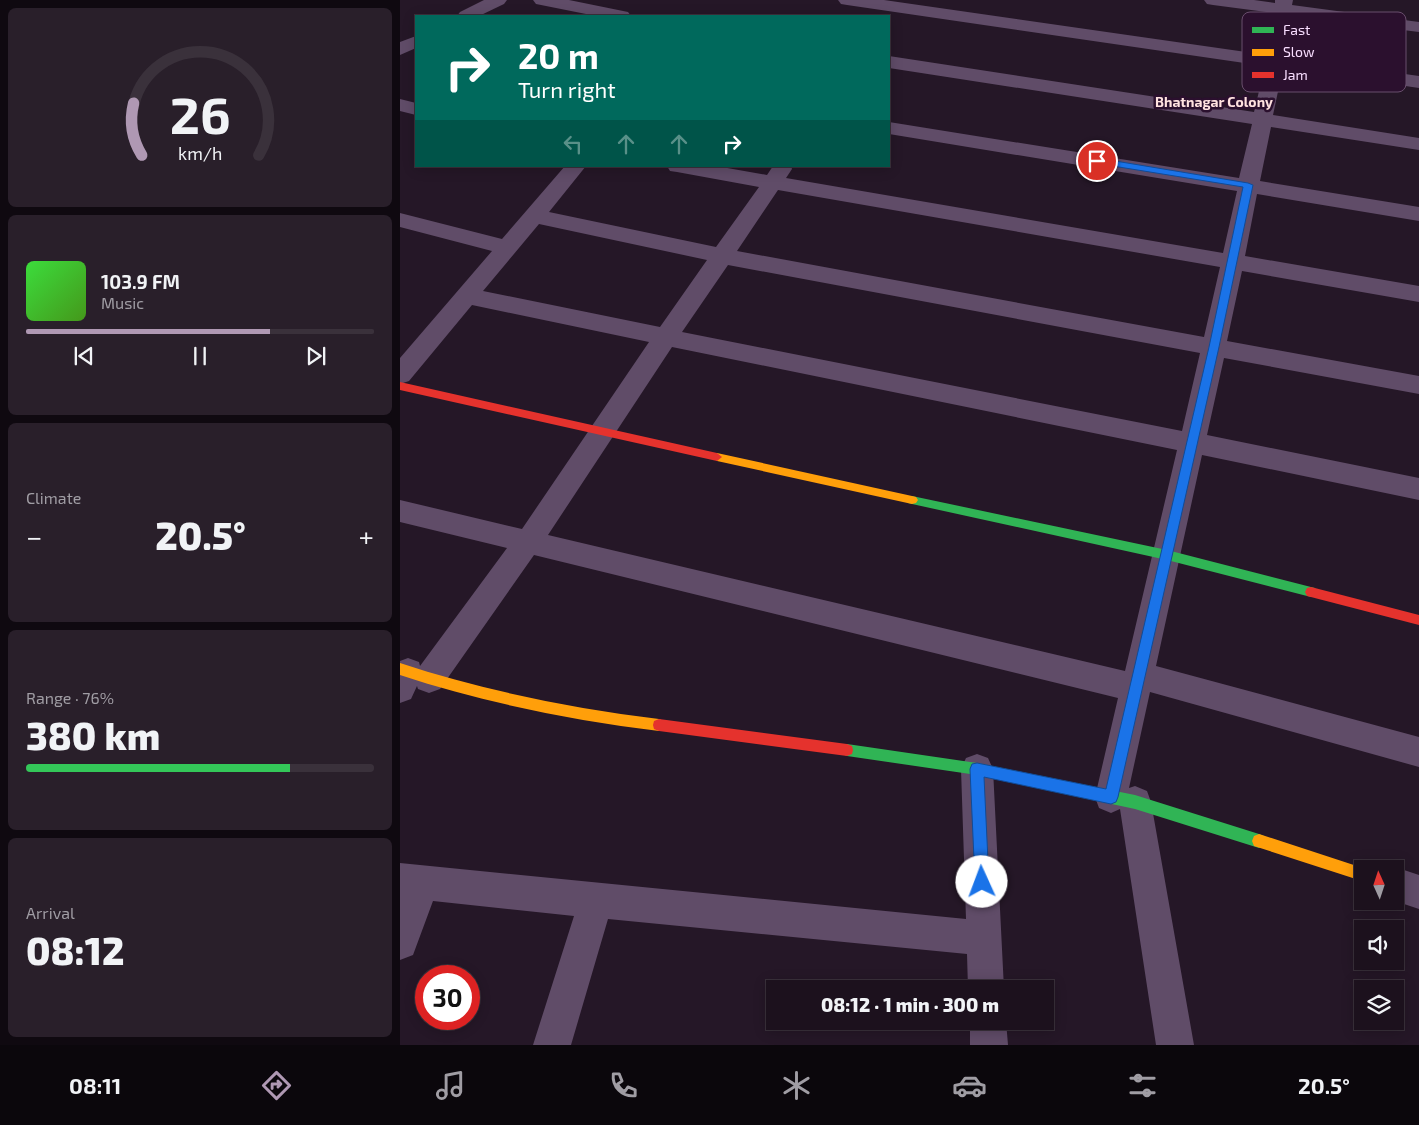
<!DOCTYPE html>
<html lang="en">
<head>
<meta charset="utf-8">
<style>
  :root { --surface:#1c111d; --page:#291f2a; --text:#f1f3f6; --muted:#a09da4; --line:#3a313b; --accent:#af98b3 }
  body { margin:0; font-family:"Exo 2",sans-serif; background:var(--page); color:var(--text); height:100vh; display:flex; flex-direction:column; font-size:19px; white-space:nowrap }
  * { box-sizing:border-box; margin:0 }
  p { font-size:16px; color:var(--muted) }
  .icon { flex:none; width:28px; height:28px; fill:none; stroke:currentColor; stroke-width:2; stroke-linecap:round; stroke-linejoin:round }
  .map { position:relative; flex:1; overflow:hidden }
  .panel { display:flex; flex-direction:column; gap:8px; padding:8px; background:#0f0910; width:400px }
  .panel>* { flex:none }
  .top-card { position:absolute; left:15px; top:15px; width:475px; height:152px; border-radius:0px; box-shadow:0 2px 12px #0003,0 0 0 1px var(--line); background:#00695c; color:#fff; overflow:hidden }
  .needle { width:32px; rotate:357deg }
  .controls { position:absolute; left:954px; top:860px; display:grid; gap:10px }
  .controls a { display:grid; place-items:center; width:50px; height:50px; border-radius:0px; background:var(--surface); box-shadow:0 2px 12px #0003,0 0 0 1px var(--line); font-size:25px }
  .speed { position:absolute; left:15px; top:965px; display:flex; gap:10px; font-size:25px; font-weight:700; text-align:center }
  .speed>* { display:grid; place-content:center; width:65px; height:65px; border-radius:50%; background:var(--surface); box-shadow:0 2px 12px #0003,0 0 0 1px var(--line); line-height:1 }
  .speed .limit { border:8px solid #d22; background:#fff; color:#111 }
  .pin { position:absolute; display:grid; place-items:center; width:42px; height:42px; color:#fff; margin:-21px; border:2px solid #fff; border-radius:50%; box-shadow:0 1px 5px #0007 }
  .me { position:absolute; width:55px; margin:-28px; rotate:358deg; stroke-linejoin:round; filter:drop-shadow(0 0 4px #0008) }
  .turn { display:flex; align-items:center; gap:18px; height:105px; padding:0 20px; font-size:22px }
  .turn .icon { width:65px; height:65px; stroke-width:2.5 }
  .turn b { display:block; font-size:35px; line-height:42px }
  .lanes { display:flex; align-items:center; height:48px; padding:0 20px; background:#0003; justify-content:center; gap:25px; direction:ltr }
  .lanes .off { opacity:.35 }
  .big { font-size:38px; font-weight:800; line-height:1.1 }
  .panel .widget { flex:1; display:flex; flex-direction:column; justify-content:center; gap:8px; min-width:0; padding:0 18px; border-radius:8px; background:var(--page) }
  .panel .dial { align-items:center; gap:0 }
  .dial svg { height:130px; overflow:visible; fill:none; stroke:var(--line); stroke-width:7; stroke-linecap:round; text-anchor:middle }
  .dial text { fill:var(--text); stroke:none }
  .song { display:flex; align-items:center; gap:15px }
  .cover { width:60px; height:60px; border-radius:8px; background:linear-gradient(135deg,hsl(120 70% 55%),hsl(100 70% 35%)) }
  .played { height:5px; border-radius:2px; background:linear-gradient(90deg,var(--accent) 70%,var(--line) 70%) }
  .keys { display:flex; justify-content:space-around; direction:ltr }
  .heat { display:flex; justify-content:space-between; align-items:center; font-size:28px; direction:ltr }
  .charge { height:8px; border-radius:4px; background:linear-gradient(90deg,#34c759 76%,var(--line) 0) }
  .trip { position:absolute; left:366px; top:980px; width:288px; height:50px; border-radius:0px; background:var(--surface); box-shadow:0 2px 12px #0003,0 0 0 1px var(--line); font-weight:800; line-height:50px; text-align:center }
  .tabs { display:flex; height:80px; justify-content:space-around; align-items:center; background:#0b070c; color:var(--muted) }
  .tabs .icon { width:35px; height:35px }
  .tabs .current { color:var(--accent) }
  .tabs b { font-size:22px; color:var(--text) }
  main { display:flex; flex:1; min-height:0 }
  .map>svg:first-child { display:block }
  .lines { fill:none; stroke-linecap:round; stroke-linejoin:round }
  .street { fill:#604c68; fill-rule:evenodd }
  .fast { fill:#30b455; fill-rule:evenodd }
  .slow { fill:#ff9f0a; fill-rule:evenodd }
  .jam { fill:#e5322d; fill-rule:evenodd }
  .route { fill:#1a73e8; stroke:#114b97 }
  .labels { text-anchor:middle; stroke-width:5; stroke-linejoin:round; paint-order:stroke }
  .far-neighbourhood-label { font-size:14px; font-weight:bold; fill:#ffe2e0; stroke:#2b102e }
  .key { fill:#2b102e; stroke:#694e6d; stroke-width:1 }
  .key-label { font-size:14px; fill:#f9deff }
</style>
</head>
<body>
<main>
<section class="panel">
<div class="widget dial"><svg viewBox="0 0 100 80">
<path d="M14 69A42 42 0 1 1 86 69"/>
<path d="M14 69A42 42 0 0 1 9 37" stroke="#af98b3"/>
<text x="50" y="56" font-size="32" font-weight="700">26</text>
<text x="50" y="72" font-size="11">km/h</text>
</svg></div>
<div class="widget">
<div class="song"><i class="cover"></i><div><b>103.9 FM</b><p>Music</p></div></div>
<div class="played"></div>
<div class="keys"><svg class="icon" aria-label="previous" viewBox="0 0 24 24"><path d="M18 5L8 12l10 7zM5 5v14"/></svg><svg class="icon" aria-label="pause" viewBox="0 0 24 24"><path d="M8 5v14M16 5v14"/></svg><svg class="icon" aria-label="next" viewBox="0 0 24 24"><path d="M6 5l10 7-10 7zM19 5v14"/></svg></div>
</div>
<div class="widget"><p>Climate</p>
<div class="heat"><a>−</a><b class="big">20.5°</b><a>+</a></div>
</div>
<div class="widget"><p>Range · 76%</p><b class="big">380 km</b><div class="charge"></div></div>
<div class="widget"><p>Arrival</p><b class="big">08:12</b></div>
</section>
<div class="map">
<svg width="1019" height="1045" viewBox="0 0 1019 1045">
  <rect width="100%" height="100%" fill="#251727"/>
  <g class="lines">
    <!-- street -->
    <g class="street">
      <polygon points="84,0 107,0 104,4 79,16 57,16 60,12"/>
      <polygon points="133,0 169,0 228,12 231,16 196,16 136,4"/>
      <path d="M438,0H484L867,55L873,13L813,5L807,4L804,0H854L875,3V0H893L892,5L1019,22V32L891,16L885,57L1019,76V88L883,68L873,115L1019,138V150L871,127L860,181L1019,207V221L857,194L845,256L1019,286V302L842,271L827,341L1019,376V394L824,358L807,435L1019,478V500L802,455L756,666L1019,737V767L750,692L729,788L735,786L747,791L751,802L794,1045H756L720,809L711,813L699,808L695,797L718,698L134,555L40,689L29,693L18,689L17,686L11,699L0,703V661L8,658L19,662L20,666L107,548L0,522V500L122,529L249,342L72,305L9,381L0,384V358L92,251L0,227V213L102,239L165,166H186L149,212L316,247L359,187L277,172L270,171L267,166H316L367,175L373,166H391L392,169L386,178L823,253L837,191L489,134V122L839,178L852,124L489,68V56L854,112L865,66L447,5L441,4ZM378,190L820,267L804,337L337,251ZM139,224L307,260L260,327L83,291ZM328,265L800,353L782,431L282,332ZM272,347L777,450L725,671L148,535Z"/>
      <polygon points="16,36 16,48 0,55 0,42"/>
      <polygon points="0,99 16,103 16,115 0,111"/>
      <polygon points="577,754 588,758 593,769 604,989 568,989 567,954 208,919 171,1045 133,1045 174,916 33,901 13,955 0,960 0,863 566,919 561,769 566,758"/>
      <polygon points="995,867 1019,875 1019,909 995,901 995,869 990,869"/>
      <polygon points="570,1021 606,1021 608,1045 570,1045"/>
    </g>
    <!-- fast -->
    <g class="fast">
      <polygon points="512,496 767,550 911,587 915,588 917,592 915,596 911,597 767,560 512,504 508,503 506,500 508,497"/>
      <polygon points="447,744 577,763 735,795 859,834 864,836 866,841 864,846 859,848 735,809 577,775 447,756 442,754 441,750 442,746"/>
    </g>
    <!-- slow -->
    <g class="slow">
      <polygon points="317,453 512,496 516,497 518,500 516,503 512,504 317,461 312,457"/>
      <path d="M0,663C85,691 171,708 259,719L264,721L265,725L264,729L259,731C171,720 85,703 0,675Z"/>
      <polygon points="859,834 966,869 962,869 962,881 854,846 852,841 854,836"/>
    </g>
    <!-- jam -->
    <g class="jam">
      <polygon points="0,382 317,453 322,457 317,461 0,390"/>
      <polygon points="911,587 1019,615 1019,625 907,596 905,592 907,588"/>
      <polygon points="259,719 447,744 452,746 453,750 452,754 447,756 259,731 254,729 253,725 254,721"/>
    </g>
  </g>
  <!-- route -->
  <polygon class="route" points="697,158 848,183 853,185 819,347 718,797 716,802 711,804 584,777 589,882 587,887 582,889 577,887 575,882 570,769 572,764 577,763 706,789 809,347 843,187 694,163 694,159"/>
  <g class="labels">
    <!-- far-neighbourhood labels -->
    <g class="far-neighbourhood-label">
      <text x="814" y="107">Bhatnagar Colony</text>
    </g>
  </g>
  <!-- legend -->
  <rect x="842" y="12" width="164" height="80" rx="8" class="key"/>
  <rect x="852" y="27" width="22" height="6" fill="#30b455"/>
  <rect x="852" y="49" width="22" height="7" fill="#ff9f0a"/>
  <rect x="852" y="72" width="22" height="6" fill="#e5322d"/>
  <g class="key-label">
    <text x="883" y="35">Fast</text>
    <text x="883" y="57">Slow</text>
    <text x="883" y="80">Jam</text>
  </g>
</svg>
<div class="controls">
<a><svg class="needle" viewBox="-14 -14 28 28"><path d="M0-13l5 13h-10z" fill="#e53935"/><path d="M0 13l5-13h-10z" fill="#a09da4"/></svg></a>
<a><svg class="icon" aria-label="sound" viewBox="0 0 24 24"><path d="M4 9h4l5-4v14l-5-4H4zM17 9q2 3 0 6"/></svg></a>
<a><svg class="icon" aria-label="layers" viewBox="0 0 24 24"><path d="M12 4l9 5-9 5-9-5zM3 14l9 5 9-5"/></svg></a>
</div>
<div class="speed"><div class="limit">30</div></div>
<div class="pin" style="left:697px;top:161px;background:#d93025"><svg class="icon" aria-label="arrive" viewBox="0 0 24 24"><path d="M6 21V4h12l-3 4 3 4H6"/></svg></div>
<svg class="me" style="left:582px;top:882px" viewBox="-20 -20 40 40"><circle r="19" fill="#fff"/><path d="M0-13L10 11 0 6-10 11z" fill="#1a73e8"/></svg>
<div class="trip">08:12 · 1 min · 300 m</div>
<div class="top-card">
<div class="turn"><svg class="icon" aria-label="right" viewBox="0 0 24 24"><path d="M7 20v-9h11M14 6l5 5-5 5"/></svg><div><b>20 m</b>Turn right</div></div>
<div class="lanes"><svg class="icon off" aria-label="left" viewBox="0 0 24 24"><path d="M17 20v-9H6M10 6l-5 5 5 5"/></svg><svg class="icon off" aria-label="ahead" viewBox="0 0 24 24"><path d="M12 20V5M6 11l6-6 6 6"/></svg><svg class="icon off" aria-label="ahead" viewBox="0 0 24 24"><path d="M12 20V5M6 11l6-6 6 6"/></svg><svg class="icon" aria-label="right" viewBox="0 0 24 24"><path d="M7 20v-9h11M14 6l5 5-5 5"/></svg></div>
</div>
</div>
</main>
<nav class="tabs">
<b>08:11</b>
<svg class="icon current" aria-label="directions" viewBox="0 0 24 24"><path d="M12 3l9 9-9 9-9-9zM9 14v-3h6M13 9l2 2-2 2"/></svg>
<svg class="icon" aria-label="music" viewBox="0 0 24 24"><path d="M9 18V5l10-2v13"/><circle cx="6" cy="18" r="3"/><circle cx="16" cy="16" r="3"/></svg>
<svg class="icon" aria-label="phone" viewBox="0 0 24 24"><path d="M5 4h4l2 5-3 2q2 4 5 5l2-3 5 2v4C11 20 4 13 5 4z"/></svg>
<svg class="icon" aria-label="climate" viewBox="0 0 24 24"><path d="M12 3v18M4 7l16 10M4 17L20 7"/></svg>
<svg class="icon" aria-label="car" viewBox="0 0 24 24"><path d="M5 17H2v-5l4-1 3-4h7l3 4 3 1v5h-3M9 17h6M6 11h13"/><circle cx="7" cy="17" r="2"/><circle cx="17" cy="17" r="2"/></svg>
<svg class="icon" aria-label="filters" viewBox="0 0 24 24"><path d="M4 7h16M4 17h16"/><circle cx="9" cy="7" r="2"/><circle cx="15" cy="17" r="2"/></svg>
<b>20.5°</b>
</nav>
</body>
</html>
